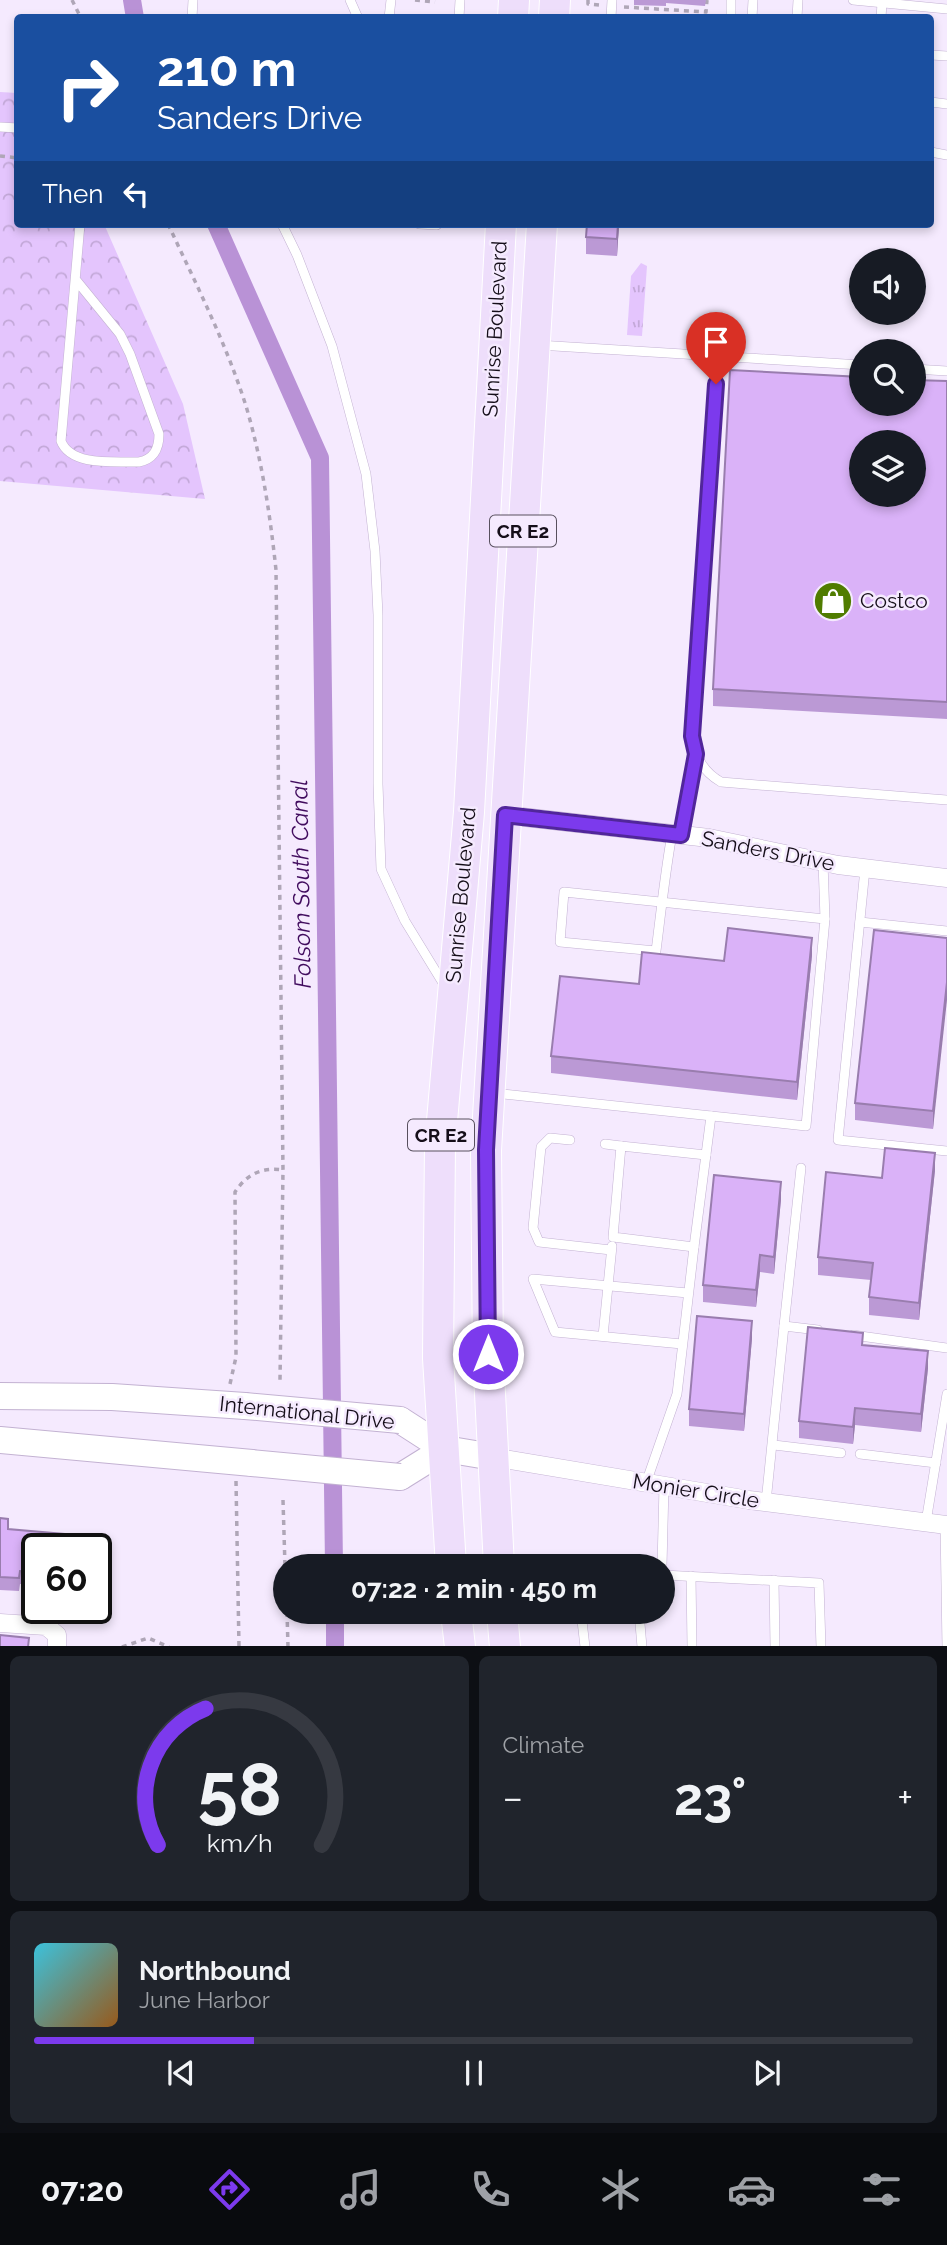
<!DOCTYPE html>
<html lang="en">
<head>
<meta charset="utf-8">
<style>
  :root { --surface:#171b24; --page:#20242c; --text:#f1f3f6; --muted:#9ea1a6; --line:#363941; --accent:#7c3aed }
  body { margin:0; font-family:Raleway,sans-serif; background:var(--page); color:var(--text); height:100vh; display:flex; flex-direction:column; font-size:26px; white-space:nowrap }
  * { box-sizing:border-box; margin:0 }
  p { font-size:23px; color:var(--muted) }
  .icon { flex:none; width:38px; height:38px; fill:none; stroke:currentColor; stroke-width:2; stroke-linecap:round; stroke-linejoin:round }
  .map { position:relative; height:1646px; overflow:hidden }
  .drawer { display:flex; flex-direction:column; gap:10px; padding:10px; background:#0d0f14; flex:1 }
  .drawer>* { flex:none }
  .top-card { position:absolute; left:14px; top:14px; width:920px; height:214px; border-radius:7px; box-shadow:0 4px 10px #0003; background:#1a4fa0; color:#fff; overflow:hidden }
  .tools { position:absolute; left:849px; top:248px; display:grid; gap:14px }
  .tools a { display:grid; place-items:center; width:77px; height:77px; border-radius:50%; background:var(--surface); box-shadow:0 4px 10px #0003; font-size:35px }
  .speed { position:absolute; left:21px; top:1533px; display:flex; gap:14px; font-size:35px; font-weight:700; text-align:center }
  .speed>* { display:grid; place-content:center; width:91px; height:91px; border-radius:50%; background:var(--surface); box-shadow:0 4px 10px #0003; line-height:1 }
  .speed .limit { border:4px solid #111; border-radius:10px; background:#fff; color:#111 }
  .pin { position:absolute; display:grid; place-items:center; width:60px; height:60px; color:#fff; margin:-72px -30px; border-radius:50% 50% 50% 0; rotate:-45deg; box-shadow:0 0 7px #0007 }
  .pin .icon { rotate:45deg }
  .me { position:absolute; width:77px; margin:-38px; rotate:0deg; stroke-linejoin:round; filter:drop-shadow(0 0 5px #0008) }
  .turn { display:flex; align-items:center; gap:24px; height:147px; padding:0 28px; font-size:32px }
  .turn .icon { width:91px; height:91px; stroke-width:2.5 }
  .turn b { display:block; font-size:49px; line-height:60px }
  .then { display:flex; align-items:center; height:66px; padding:0 28px; background:#0003; gap:14px; font-size:26px }
  .big { font-size:52px; font-weight:700; line-height:1.1 }
  .drawer .widget { flex:1; display:flex; flex-direction:column; justify-content:center; gap:10px; min-width:0; padding:0 24px; border-radius:10px; background:var(--page) }
  .drawer .dial { align-items:center; gap:0 }
  .dial svg { height:182px; overflow:visible; fill:none; stroke:var(--line); stroke-width:7; stroke-linecap:round; text-anchor:middle }
  .dial text { fill:var(--text); stroke:none }
  .song { display:flex; align-items:center; gap:21px }
  .cover { width:84px; height:84px; border-radius:10px; background:linear-gradient(135deg,hsl(190 70% 55%),hsl(30 70% 35%)) }
  .played { height:7px; border-radius:4px; background:linear-gradient(90deg,var(--accent) 25%,var(--line) 25%) }
  .keys { display:flex; justify-content:space-around; direction:ltr }
  .heat { display:flex; justify-content:space-between; align-items:center; font-size:38px; direction:ltr }
  .drawer .tiles { flex:1; display:grid; gap:10px; grid-template-columns:1fr 1fr }
  .widget:last-child { grid-column:span 2 }
  .trip { position:absolute; left:273px; top:1554px; width:402px; height:70px; border-radius:35px; background:var(--surface); box-shadow:0 4px 10px #0003; font-weight:700; line-height:70px; text-align:center }
  .tab-bar { display:flex; height:112px; justify-content:space-around; align-items:center; background:#090b0e; color:var(--muted) }
  .tab-bar .icon { width:49px; height:49px }
  .tab-bar .on { color:var(--accent) }
  .tab-bar b { font-size:32px; color:var(--text) }
  .map>svg:first-child { display:block }
  .grass { fill:url(#grass-tufts) }
  .park { fill:url(#park-crowns) }
  .lines { fill:none; stroke-linecap:round; stroke-linejoin:round }
  .canal { stroke:#b992d6; stroke-width:18 }
  .service-casing { stroke:#c3b2d2; stroke-width:10 }
  .minor-casing { stroke:#c3b2d2; stroke-width:19 }
  .secondary-casing { stroke:#c3b2d2; stroke-width:28 }
  .primary-casing { stroke:#fff; stroke-width:32 }
  .path { stroke:#afa6b7; stroke-width:3.5; stroke-dasharray:5 5; stroke-linecap:butt }
  .service { stroke:#fff; stroke-width:9 }
  .minor { stroke:#fff; stroke-width:18 }
  .secondary { stroke:#fff; stroke-width:26 }
  .primary { stroke:#eedefb; stroke-width:30 }
  .secondary-bridge-casing { stroke:#c3b2d2; stroke-width:28; stroke-linecap:butt }
  .secondary-bridge { stroke:#fff; stroke-width:26 }
  .wall { fill:#bb99d5 }
  .shaded-wall { fill:#997dae }
  .building { fill:#dab2f8; stroke:#997dae; stroke-width:2; fill-rule:evenodd }
  .route-casing { stroke:#51269a; stroke-width:18 }
  .route { stroke:#7c3aed; stroke-width:12 }
  .labels { text-anchor:middle; stroke-width:5; stroke-linejoin:round; paint-order:stroke }
  .shield { fill:#f5eafe; stroke:#58505e; stroke-width:2 }
  .shield-label { font-size:19px; font-weight:bold; fill:#150e19 }
  .street-label { font-size:21px; fill:#150e19; stroke:#f5eafe }
  .poi-label { font-size:21px; fill:#150e19; stroke:#f5eafe; text-anchor:start }
  .water-label { font-size:23px; font-style:italic; fill:#410c5e; stroke:#f5eafe }
</style>
</head>
<body>
<div class="map">
<svg width="947" height="1647" viewBox="0 0 947 1647">
  <defs>
    <pattern id="grass-tufts" width="24" height="20" patternUnits="userSpaceOnUse" patternTransform="scale(1.75)"><rect width="24" height="20" fill="#e4c5fd"/><path d="M3 7l-1-3M5 7V3M7 7l1-3M15 17l-1-3M17 17v-4M19 17l1-3" fill="none" stroke="#c3a8d8"/></pattern>
    <pattern id="park-crowns" width="20" height="18" patternUnits="userSpaceOnUse" patternTransform="scale(1.75)"><rect width="20" height="18" fill="#e4c5fd"/><path d="M2 6a3 3 0 1 1 6 0M12 15a3 3 0 1 1 6 0" fill="none" stroke="#c3a8d8"/></pattern>
  </defs>
  <rect width="100%" height="100%" fill="#f5eafe"/>
  <!-- grass -->
  <polygon class="grass" points="641,263 647,266 642,336 627,335 631,276"/>
  <!-- park -->
  <polygon class="park" points="0,92 17,93 18,224 104,224 183,404 205,499 0,481"/>
  <g class="lines">
    <!-- canal -->
    <g class="canal">
      <polyline points="132,0 135,18"/>
      <polyline points="216,224 320,458 334,1566"/>
      <polyline points="335,1612 335,1647"/>
    </g>
    <!-- service casing -->
    <g class="service-casing">
      <g id="service">
        <polyline points="350,0 358,18"/>
        <polyline points="853,0 947,9"/>
        <polyline points="192,18 193,0"/>
        <polyline points="389,18 391,0"/>
        <polyline points="459,18 460,0"/>
        <polyline points="611,18 612,0"/>
        <polyline points="731,18 731,0"/>
        <polyline points="752,18 753,0"/>
        <polyline points="797,18 798,0"/>
        <polyline points="881,18 882,3"/>
        <polyline points="931,55 947,56"/>
        <polyline points="931,102 947,104"/>
        <polyline points="0,127 18,128"/>
        <polyline points="931,152 947,155"/>
        <polyline points="282,224 297,255 332,346 366,474 375,551 378,615 378,784 381,869 405,921 446,988"/>
        <polyline points="419,224 437,225"/>
        <path d="M76,280L120,334L130,354L159,434C159,449 154,459 139,462C116,461 71,467 61,441L80,224"/>
        <polyline points="538,345 861,365"/>
        <path d="M717,356L692,736C696,757 702,771 721,782L947,800"/>
        <polyline points="914,369 947,371"/>
        <polyline points="681,835 696,754"/>
        <polyline points="823,862 825,919"/>
        <polyline points="865,869 838,1140 947,1151"/>
        <polyline points="860,922 947,931"/>
        <path d="M494,1093L806,1126L825,919L564,892L560,942L656,951C661,912 665,873 672,834"/>
        <polyline points="570,1140 550,1138 541,1147 533,1228 539,1242 611,1250"/>
        <polyline points="605,1144 621,1146"/>
        <polyline points="694,1247 711,1116"/>
        <polyline points="784,1326 801,1168"/>
        <polyline points="853,1335 947,1348"/>
        <polyline points="603,1336 612,1246"/>
        <polyline points="682,1344 555,1332 533,1279 688,1293"/>
        <polyline points="774,1445 841,1453"/>
        <polyline points="860,1454 936,1463"/>
        <polyline points="646,1483 677,1394 694,1247 613,1237 621,1146 706,1155"/>
        <polyline points="766,1502 784,1326 818,1330"/>
        <polyline points="926,1522 947,1394"/>
        <polyline points="945,1524 947,1647"/>
        <polyline points="577,1566 576,1559 614,1566"/>
        <polyline points="662,1566 664,1486"/>
        <polyline points="663,1575 819,1583 821,1647"/>
        <polyline points="691,1576 692,1647"/>
        <polyline points="774,1580 775,1647"/>
        <polyline points="581,1612 585,1647"/>
        <polyline points="639,1612 642,1647"/>
      </g>
    </g>
    <!-- minor casing -->
    <g class="minor-casing">
      <g id="minor">
        <polyline points="505,815 709,838 838,865 947,878"/>
        <polyline points="493,1457 749,1500 947,1525"/>
        <polyline points="0,1623 46,1626 57,1635 57,1647"/>
      </g>
    </g>
    <!-- secondary casing -->
    <g class="secondary-casing">
      <g id="secondary">
        <polyline points="0,1396 112,1397 245,1406"/>
        <polyline points="400,1420 445,1449 493,1457"/>
        <polyline points="0,1440 252,1463"/>
        <polyline points="400,1477 445,1449"/>
      </g>
    </g>
    <!-- primary casing -->
    <g class="primary-casing">
      <g id="primary">
        <polyline points="513,18 514,0"/>
        <polyline points="554,18 555,0"/>
        <polyline points="451,1566 438,1358 440,1144 469,812 501,224"/>
        <polyline points="499,1566 488,1355 486,1150 542,224"/>
        <polyline points="456,1612 460,1647"/>
        <polyline points="502,1612 505,1647"/>
      </g>
    </g>
    <!-- path -->
    <g class="path">
      <polyline points="72,0 81,18"/>
      <polyline points="415,0 435,2"/>
      <polyline points="588,0 588,4 599,5"/>
      <polyline points="624,7 706,12 707,0"/>
      <polyline points="0,156 18,158"/>
      <path d="M168,224C196,284 226,343 246,406C262,460 270,514 276,570L283,1170L280,1380"/>
      <path d="M230,1384L236,1357L235,1192C247,1174 262,1167 283,1170"/>
      <polyline points="236,1481 239,1647"/>
      <polyline points="283,1500 285,1566"/>
      <polyline points="287,1612 288,1647"/>
      <polyline points="122,1647 148,1638 169,1647"/>
    </g>
    <!-- service -->
    <use href="#service" class="service"/>
    <!-- minor -->
    <use href="#minor" class="minor"/>
    <!-- secondary -->
    <use href="#secondary" class="secondary"/>
    <!-- primary -->
    <use href="#primary" class="primary"/>
    <!-- secondary-bridge casing -->
    <g class="secondary-bridge-casing">
      <g id="secondary-bridge">
        <polyline points="245,1406 400,1420"/>
        <polyline points="252,1463 400,1477"/>
      </g>
    </g>
    <!-- secondary-bridge -->
    <use href="#secondary-bridge" class="secondary-bridge"/>
  </g>
  <!-- wall -->
  <g class="wall">
    <polygon points="634,0 706,0 705,6 666,3 666,6 634,5"/>
    <polygon points="619,224 617,256 586,254 586,237"/>
    <polygon points="947,381 947,719 713,706 713,689"/>
    <polygon points="947,938 933,1129 855,1120 855,1103"/>
    <polygon points="812,955 797,1100 551,1073 551,1056 639,984 724,961"/>
    <polygon points="935,1170 919,1320 869,1315 869,1297 871,1280 818,1275 818,1257"/>
    <polygon points="781,1199 774,1274 760,1272 756,1307 703,1302 703,1285"/>
    <polygon points="752,1338 744,1431 689,1426 689,1409"/>
    <polygon points="863,1345 928,1368 921,1432 855,1425 853,1444 799,1438 799,1421"/>
    <polygon points="0,1518 8,1529 64,1534 64,1549 37,1549 37,1585 20,1584 19,1591 0,1590"/>
  </g>
  <!-- shaded-wall -->
  <g class="shaded-wall">
    <polygon points="618,224 619,224 617,256 617,239"/>
    <polygon points="812,938 812,955 797,1100 797,1082"/>
    <polygon points="947,982 947,1000 933,1129 933,1111"/>
    <polygon points="935,1153 935,1170 919,1320 919,1303"/>
    <polygon points="781,1182 781,1199 774,1274 774,1257"/>
    <polygon points="760,1255 760,1272 756,1307 756,1290"/>
    <polygon points="752,1321 752,1338 744,1431 744,1414"/>
    <polygon points="928,1351 928,1368 921,1432 921,1414"/>
    <polygon points="855,1408 855,1425 853,1444 853,1427"/>
  </g>
  <!-- building -->
  <g class="building">
    <polygon points="587,224 618,224 617,239 586,237"/>
    <path d="M730,370L861,377V404H914V380L947,381V702L713,689ZM861,443H914V495H861Z"/>
    <polygon points="728,928 812,938 797,1082 551,1056 560,976 639,984 642,952 724,961"/>
    <polygon points="874,930 947,938 947,982 933,1111 855,1103"/>
    <polygon points="885,1148 935,1153 919,1303 869,1297 873,1263 818,1257 826,1172 882,1178"/>
    <polygon points="714,1175 781,1182 774,1257 760,1255 756,1290 703,1285"/>
    <polygon points="697,1316 752,1321 744,1414 689,1409"/>
    <polygon points="808,1327 863,1333 862,1345 928,1351 921,1414 855,1408 853,1427 799,1421"/>
    <polygon points="0,1518 8,1519 8,1529 64,1534 63,1549 37,1549 37,1572 20,1571 19,1578 0,1577"/>
    <polygon points="0,1635 29,1638 28,1647 0,1647"/>
  </g>
  <g class="lines">
    <!-- route casing -->
    <g class="route-casing">
      <polyline id="route" points="488,1354 486,1150 505,815 681,835 696,754 692,736 716,384"/>
    </g>
    <!-- route -->
    <use href="#route" class="route"/>
  </g>
  <!-- icons -->
  <defs>
    <g id="shop-disc" transform="scale(2.0125)"><circle r="9.5" fill="#507c00" stroke="#f5eafe"/><path d="M-5-2.5h2.3a2.7 3.5 0 0 1 5.4 0H5L5.5 6h-11ZM-1.5-2.5h3a1.5 2.3 0 0 0-3 0Z" fill="#fff"/></g>
  </defs>
  <g fill-rule="evenodd">
    <use href="#shop-disc" x="833" y="601"/>
  </g>
  <g class="labels">
    <!-- shield labels -->
    <g class="shield">
      <rect x="490" y="515.5" width="66" height="31" rx="5"/>
      <rect x="408" y="1119.5" width="66" height="31" rx="5"/>
    </g>
    <g class="shield-label">
      <text x="523" y="538">CR E2</text>
      <text x="441" y="1142">CR E2</text>
    </g>
    <!-- street labels -->
    <g class="street-label">
      <text transform="translate(495 329) rotate(-87)" y="7">Sunrise Boulevard</text>
      <text transform="translate(768 851) rotate(11)" y="7">Sanders Drive</text>
      <text transform="translate(461 895) rotate(-85)" y="7">Sunrise Boulevard</text>
      <text transform="translate(307 1413) rotate(6)" y="7">International Drive</text>
      <text transform="translate(696 1491) rotate(9)" y="7">Monier Circle</text>
    </g>
    <!-- poi labels -->
    <g class="poi-label">
      <text x="860" y="608">Costco</text>
    </g>
    <!-- water labels -->
    <g class="water-label">
      <text transform="translate(301 884) rotate(-91)" y="8">Folsom South Canal</text>
    </g>
  </g>
</svg>
<div class="tools">
<a><svg class="icon" aria-label="sound" viewBox="0 0 24 24"><path d="M4 9h4l5-4v14l-5-4H4zM17 9q2 3 0 6"/></svg></a>
<a><svg class="icon" aria-label="search" viewBox="0 0 24 24"><circle cx="10" cy="10" r="6"/><path d="M15 15l6 6"/></svg></a>
<a><svg class="icon" aria-label="layers" viewBox="0 0 24 24"><path d="M12 4l9 5-9 5-9-5zM3 14l9 5 9-5"/></svg></a>
</div>
<div class="speed"><div class="limit">60</div></div>
<div class="pin" style="left:716px;top:384px;background:#d93025"><svg class="icon" aria-label="arrive" viewBox="0 0 24 24"><path d="M6 21V4h12l-3 4 3 4H6"/></svg></div>
<svg class="me" style="left:488px;top:1354px" viewBox="-20 -20 40 40"><circle r="17" fill="#7c3aed" stroke="#fff" stroke-width="3"/><path d="M0-11L8 9 0 5-8 9z" fill="#fff"/></svg>
<div class="trip">07:22 · 2 min · 450 m</div>
<div class="top-card">
<div class="turn"><svg class="icon" aria-label="right" viewBox="0 0 24 24"><path d="M7 20v-9h11M14 6l5 5-5 5"/></svg><div><b>210 m</b>Sanders Drive</div></div>
<div class="then">Then<svg class="icon" aria-label="left" viewBox="0 0 24 24"><path d="M17 20v-9H6M10 6l-5 5 5 5"/></svg></div>
</div>
</div>
<section class="drawer">
<div class="tiles">
<div class="widget dial"><svg viewBox="0 0 100 80">
<path d="M14 69A42 42 0 1 1 86 69"/>
<path d="M14 69A42 42 0 0 1 35 9" stroke="#7c3aed"/>
<text x="50" y="56" font-size="32" font-weight="700">58</text>
<text x="50" y="72" font-size="11">km/h</text>
</svg></div>
<div class="widget"><p>Climate</p>
<div class="heat"><a>−</a><b class="big">23°</b><a>+</a></div>
</div>
<div class="widget">
<div class="song"><i class="cover"></i><div><b>Northbound</b><p>June Harbor</p></div></div>
<div class="played"></div>
<div class="keys"><svg class="icon" aria-label="previous" viewBox="0 0 24 24"><path d="M18 5L8 12l10 7zM5 5v14"/></svg><svg class="icon" aria-label="pause" viewBox="0 0 24 24"><path d="M8 5v14M16 5v14"/></svg><svg class="icon" aria-label="next" viewBox="0 0 24 24"><path d="M6 5l10 7-10 7zM19 5v14"/></svg></div>
</div>
</div>
</section>
<nav class="tab-bar">
<b>07:20</b>
<svg class="icon on" aria-label="directions" viewBox="0 0 24 24"><path d="M12 3l9 9-9 9-9-9zM9 14v-3h6M13 9l2 2-2 2"/></svg>
<svg class="icon" aria-label="music" viewBox="0 0 24 24"><path d="M9 18V5l10-2v13"/><circle cx="6" cy="18" r="3"/><circle cx="16" cy="16" r="3"/></svg>
<svg class="icon" aria-label="phone" viewBox="0 0 24 24"><path d="M5 4h4l2 5-3 2q2 4 5 5l2-3 5 2v4C11 20 4 13 5 4z"/></svg>
<svg class="icon" aria-label="climate" viewBox="0 0 24 24"><path d="M12 3v18M4 7l16 10M4 17L20 7"/></svg>
<svg class="icon" aria-label="car" viewBox="0 0 24 24"><path d="M5 17H2v-5l4-1 3-4h7l3 4 3 1v5h-3M9 17h6M6 11h13"/><circle cx="7" cy="17" r="2"/><circle cx="17" cy="17" r="2"/></svg>
<svg class="icon" aria-label="filters" viewBox="0 0 24 24"><path d="M4 7h16M4 17h16"/><circle cx="9" cy="7" r="2"/><circle cx="15" cy="17" r="2"/></svg>
</nav>
</body>
</html>
